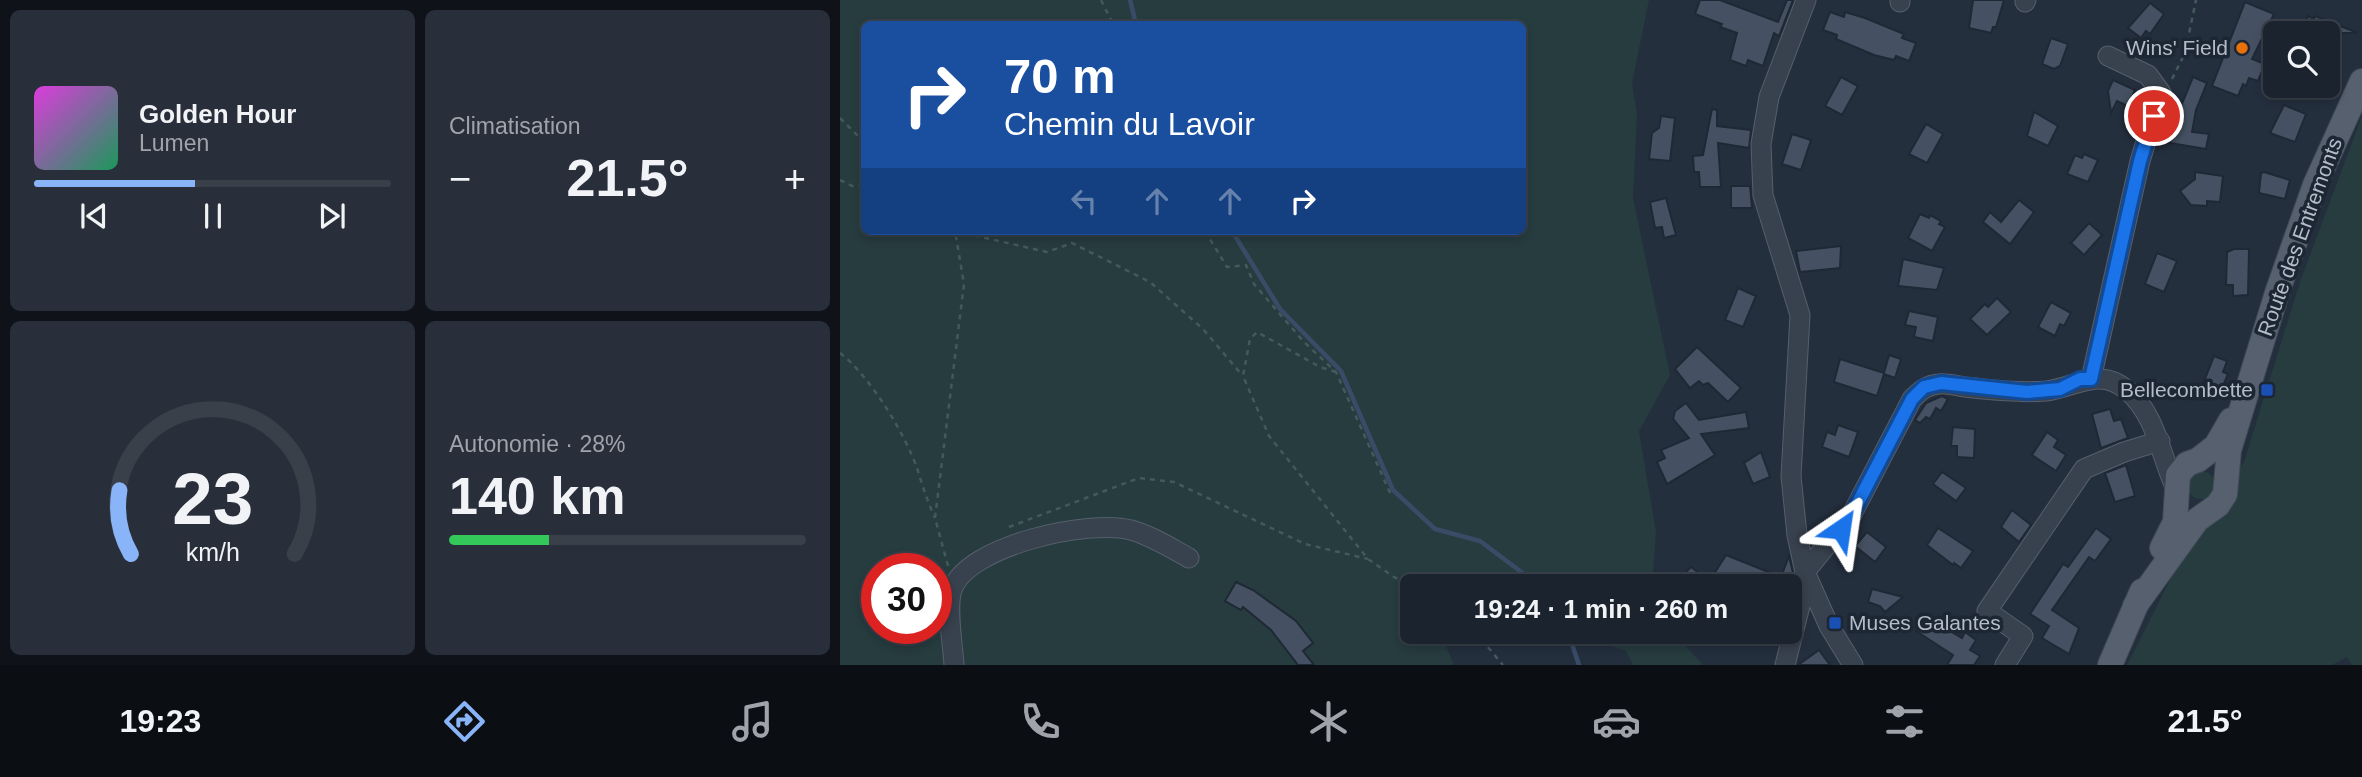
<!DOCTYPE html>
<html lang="fr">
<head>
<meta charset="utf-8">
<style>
  :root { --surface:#1b232e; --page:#282f3a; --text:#f1f3f6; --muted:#a0a4aa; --line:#39404a; --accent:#8ab4f8 }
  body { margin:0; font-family:Arial,sans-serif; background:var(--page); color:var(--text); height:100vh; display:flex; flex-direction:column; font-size:26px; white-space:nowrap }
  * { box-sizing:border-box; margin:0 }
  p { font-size:23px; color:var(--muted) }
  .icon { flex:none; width:38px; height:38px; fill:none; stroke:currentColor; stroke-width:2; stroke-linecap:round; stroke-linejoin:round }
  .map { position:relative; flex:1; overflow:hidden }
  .side { display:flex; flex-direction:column; gap:10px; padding:10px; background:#0f1319; width:840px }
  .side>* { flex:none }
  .guide { position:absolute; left:21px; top:21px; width:665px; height:214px; border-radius:10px; box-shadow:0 4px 10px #0003,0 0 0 2px var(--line); background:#1a4fa0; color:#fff; overflow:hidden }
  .controls { position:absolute; left:1423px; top:21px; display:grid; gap:14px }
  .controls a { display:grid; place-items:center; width:77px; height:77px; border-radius:10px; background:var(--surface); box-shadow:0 4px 10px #0003,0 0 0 2px var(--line); font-size:35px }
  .speed { position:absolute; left:21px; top:553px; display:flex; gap:14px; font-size:35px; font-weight:700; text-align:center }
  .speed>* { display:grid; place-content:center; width:91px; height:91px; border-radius:50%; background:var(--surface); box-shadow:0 4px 10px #0003,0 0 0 2px var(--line); line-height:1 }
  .speed .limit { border:10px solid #d22; background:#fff; color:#111 }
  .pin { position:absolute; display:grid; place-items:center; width:60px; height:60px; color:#fff; margin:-30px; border:4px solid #fff; border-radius:50%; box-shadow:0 2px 7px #0007 }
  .me { position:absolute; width:77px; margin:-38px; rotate:32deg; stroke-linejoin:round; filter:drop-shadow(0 0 5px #0008) }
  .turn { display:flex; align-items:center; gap:24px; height:147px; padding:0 28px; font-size:32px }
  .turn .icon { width:91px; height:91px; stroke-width:2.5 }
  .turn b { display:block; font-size:49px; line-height:60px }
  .lanes { display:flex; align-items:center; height:66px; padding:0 28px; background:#0003; justify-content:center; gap:35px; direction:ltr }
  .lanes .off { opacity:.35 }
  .big { font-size:52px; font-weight:600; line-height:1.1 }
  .side .card { flex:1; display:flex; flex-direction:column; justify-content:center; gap:10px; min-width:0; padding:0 24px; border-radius:10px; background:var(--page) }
  .side .dial { align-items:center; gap:0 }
  .dial svg { height:182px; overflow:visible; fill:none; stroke:var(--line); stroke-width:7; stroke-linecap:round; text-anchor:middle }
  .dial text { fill:var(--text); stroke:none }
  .song { display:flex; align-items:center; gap:21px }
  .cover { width:84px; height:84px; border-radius:10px; background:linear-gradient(135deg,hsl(300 70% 55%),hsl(150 70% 35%)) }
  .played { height:7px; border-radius:4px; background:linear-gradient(90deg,var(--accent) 45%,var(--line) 45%) }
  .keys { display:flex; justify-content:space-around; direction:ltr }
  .heat { display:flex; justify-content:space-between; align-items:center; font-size:38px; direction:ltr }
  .charge { height:10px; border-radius:5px; background:linear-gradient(90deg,#34c759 28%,var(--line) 0) }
  .side .tiles { flex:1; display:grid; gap:10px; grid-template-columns:repeat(2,1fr) }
  .trip { position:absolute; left:560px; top:574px; width:402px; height:70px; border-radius:10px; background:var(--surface); box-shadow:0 4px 10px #0003,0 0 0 2px var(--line); font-weight:600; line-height:70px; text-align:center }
  .tabs { display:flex; height:112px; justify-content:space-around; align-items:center; background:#0b0e12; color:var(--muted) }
  .tabs .icon { width:49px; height:49px }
  .tabs .selected { color:var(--accent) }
  .tabs b { font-size:32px; color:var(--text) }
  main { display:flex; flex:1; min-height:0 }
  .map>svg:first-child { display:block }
  .green { fill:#263c3f; fill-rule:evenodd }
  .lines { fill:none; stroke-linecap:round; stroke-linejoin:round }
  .stream { stroke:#394c67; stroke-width:4.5 }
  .building { fill:#455162; stroke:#1f2835; stroke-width:2 }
  .minor-casing { stroke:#565f6c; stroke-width:21 }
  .major-casing { stroke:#414a57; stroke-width:26 }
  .path { stroke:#44595c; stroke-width:2.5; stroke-dasharray:5 5; stroke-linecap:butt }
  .minor { stroke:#38414e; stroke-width:19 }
  .major { stroke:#56606e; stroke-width:24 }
  .route-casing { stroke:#114b97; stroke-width:18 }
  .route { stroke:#1a73e8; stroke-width:12 }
  .food-dot { fill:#e8710a; stroke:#1d2633; stroke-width:2.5 }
  .transit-dot { fill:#1a4fb4; stroke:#1d2633; stroke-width:2.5 }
  .labels { text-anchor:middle; stroke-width:7; stroke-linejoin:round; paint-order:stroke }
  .poi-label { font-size:21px; fill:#b4bcc9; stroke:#1d2633; text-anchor:end }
  .street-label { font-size:21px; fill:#b4bcc9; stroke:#1d2633 }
</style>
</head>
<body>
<main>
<section class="side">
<div class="tiles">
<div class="card">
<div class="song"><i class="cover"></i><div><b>Golden Hour</b><p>Lumen</p></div></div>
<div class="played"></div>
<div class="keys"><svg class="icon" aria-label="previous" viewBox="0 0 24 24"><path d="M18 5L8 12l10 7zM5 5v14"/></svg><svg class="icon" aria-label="pause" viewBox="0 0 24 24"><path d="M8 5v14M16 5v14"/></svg><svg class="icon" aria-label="next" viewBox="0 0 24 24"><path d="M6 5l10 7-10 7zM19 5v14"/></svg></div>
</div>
<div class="card"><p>Climatisation</p>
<div class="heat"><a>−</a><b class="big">21.5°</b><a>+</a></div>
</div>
<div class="card dial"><svg viewBox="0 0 100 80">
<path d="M14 69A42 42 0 1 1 86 69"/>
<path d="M14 69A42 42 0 0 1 9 41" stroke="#8ab4f8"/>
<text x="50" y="56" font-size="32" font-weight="700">23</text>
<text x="50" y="72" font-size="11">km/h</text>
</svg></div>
<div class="card"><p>Autonomie · 28%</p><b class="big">140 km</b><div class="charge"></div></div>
</div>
</section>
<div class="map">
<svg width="1522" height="665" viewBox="0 0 1522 665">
  <rect width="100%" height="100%" fill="#242f3e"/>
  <!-- green -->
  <g class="green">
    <path d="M0,0H809L792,83L797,115L793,198L830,375L799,431L816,532L812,586H572V632H713L606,646L614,665H0ZM24,24H682V231H24ZM37,569H96V628H37Z"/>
    <polygon points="1522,116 1522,665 1512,665 1507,657 1492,665 1287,665 1335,570 1404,462 1460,282"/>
    <circle cx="1361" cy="485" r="14"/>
    <polygon points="733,632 833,632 863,665 793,665 786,651"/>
  </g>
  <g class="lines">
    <!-- stream -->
    <g class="stream">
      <polyline points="290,0 296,24"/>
      <polyline points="392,231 440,309 501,371 553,490 595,529 640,541 688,577 696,586"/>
      <polyline points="728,632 739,665"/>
    </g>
  </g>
  <!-- building -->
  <g class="building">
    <polygon points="860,0 880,0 938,22 947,0 953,0 939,36 934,33 923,66 908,60 906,66 890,60 897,33 880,27 882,24 855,14"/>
    <polygon points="1133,0 1164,0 1156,27 1153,27 1151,33 1129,28"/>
    <polygon points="1405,2 1434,14 1412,59 1425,64 1418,81 1409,78 1406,86 1403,84 1398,96 1372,86"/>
    <polygon points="1310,3 1324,14 1310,34 1306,31 1301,38 1288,28"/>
    <polygon points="990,12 1004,17 1005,12 1025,18 1064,34 1062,38 1076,43 1069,61 1056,56 1054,60 1034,55 996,39 997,35 983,30"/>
    <polygon points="1468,16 1474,19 1475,16 1518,33 1463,33"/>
    <polygon points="1211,38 1228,44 1220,66 1214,69 1202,64"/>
    <polygon points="1001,77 1018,86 1002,115 985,106"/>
    <polygon points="1353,77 1367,83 1356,110 1352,132 1369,134 1366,149 1330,143 1334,118 1336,118"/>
    <polygon points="1273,80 1295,90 1288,106 1277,101 1271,113 1268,91"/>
    <polygon points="1444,105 1466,114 1455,142 1430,133"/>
    <polygon points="872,109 877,110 877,126 911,130 909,148 878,143 881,187 860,187 859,172 854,172 853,156 863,155"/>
    <polygon points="1194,112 1218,126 1208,146 1187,136"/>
    <polygon points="821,116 835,118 830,161 809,159 812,133 819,128"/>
    <polygon points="1086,124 1103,134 1087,163 1069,154"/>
    <polygon points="952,134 971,140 961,170 942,164"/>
    <polygon points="1244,154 1258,160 1248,182 1227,174 1235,155 1242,158"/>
    <polygon points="1355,172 1383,176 1380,202 1367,201 1367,206 1351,205 1340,191 1355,179"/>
    <polygon points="1424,172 1450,180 1445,199 1419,193 1421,173"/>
    <polygon points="891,186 910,186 912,208 891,208"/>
    <polygon points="826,198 836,235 824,238 822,227 815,228 810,202"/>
    <polygon points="1179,200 1194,212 1170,244 1143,222 1150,212 1161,222"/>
    <polygon points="1080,214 1089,218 1090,215 1101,221 1099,224 1105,227 1092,251 1068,238"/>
    <polygon points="1249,223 1262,235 1244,255 1231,243"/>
    <polygon points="1001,246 1000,268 960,272 956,251"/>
    <polygon points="1394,249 1409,249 1408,295 1393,296 1393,285 1386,285 1387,252"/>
    <polygon points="1317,253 1337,261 1324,292 1305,284"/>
    <polygon points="1063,259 1104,268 1097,290 1058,286"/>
    <polygon points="898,288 916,296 903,327 885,320"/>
    <polygon points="1157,298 1171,312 1147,335 1130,319 1145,304 1148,307"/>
    <polygon points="1211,302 1231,313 1224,326 1220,324 1215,336 1198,327"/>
    <polygon points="1069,311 1098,317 1093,341 1074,337 1076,327 1065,325"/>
    <polygon points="857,347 901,388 888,402 868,383 863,385 859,381 850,388 835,369"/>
    <polygon points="1049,355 1061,359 1055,378 1044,374 1037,396 994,382 1000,359 1044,373"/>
    <polygon points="1374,356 1387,361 1383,372 1388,374 1381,391 1363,384"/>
    <polygon points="1102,396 1108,399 1101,411 1096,408 1090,419 1086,417 1080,423 1075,420 1086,403"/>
    <polygon points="846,403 859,420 906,412 909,428 861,434 875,455 827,484 817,462 825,458 821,450 849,438 833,419 835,411"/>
    <polygon points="1270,409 1274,421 1281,419 1288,438 1261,448 1252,414"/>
    <polygon points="998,425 1018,432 1009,457 982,447 987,432 995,435"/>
    <polygon points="1113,427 1135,429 1134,458 1117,457 1117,446 1111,446"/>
    <polygon points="1207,432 1218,440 1214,447 1226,455 1216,471 1192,455"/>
    <polygon points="921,452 930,477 913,484 904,463"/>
    <polygon points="1286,465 1295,496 1275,502 1265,473"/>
    <polygon points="1102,472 1126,488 1116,501 1093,484"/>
    <polygon points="1172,510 1191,525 1179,542 1161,527"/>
    <polygon points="1098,528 1133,551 1121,568 1114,563 1113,565 1087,545"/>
    <polygon points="1256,528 1271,539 1255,561 1249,557 1212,610 1239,628 1229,654 1202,638 1209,626 1190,614 1223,564 1228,567"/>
    <polygon points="1027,532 1046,547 1035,562 1015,546"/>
    <polygon points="886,555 941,577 949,556 953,573 951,586 921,586 910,581 907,586 891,580 894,574 874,574"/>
    <polygon points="851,567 867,579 862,586 832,586"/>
    <polygon points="396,582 413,590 456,621 473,643 463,651 474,665 458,665 431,630 403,607 401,610 385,601"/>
    <polygon points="1032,589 1044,592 1063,597 1045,612 1040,606 1028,602"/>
    <polygon points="1085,616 1122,638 1125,632 1136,640 1130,650 1140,656 1134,665 1107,665 1113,655 1076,631"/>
    <polygon points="979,650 990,665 958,665"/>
  </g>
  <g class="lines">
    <!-- minor casing -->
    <g class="minor-casing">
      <g id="minor">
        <polyline points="966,0 929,97 921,144 923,195 960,315 951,476 957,535 965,572 989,626 1013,665"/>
        <polyline points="1060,2 1060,0"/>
        <polyline points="1185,2 1186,0"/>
        <polyline points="1251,379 1300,161 1321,93 1308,75 1268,56"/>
        <path d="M114,665C113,645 106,608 112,590C127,545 250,519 291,530C312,536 331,548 349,558"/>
        <path d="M945,665L962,598L965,572L1012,514L1072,399C1080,391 1086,385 1099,384C1107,383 1117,386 1125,387C1152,390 1179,393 1206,391C1234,388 1259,366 1287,390C1317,416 1320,455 1336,489"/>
        <polyline points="1165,665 1183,636 1147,611 1244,469 1284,452 1320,441"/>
      </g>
    </g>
    <!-- major casing -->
    <g class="major-casing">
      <g id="major">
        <polyline points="1322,548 1335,522 1338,475 1347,464 1358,460 1376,446 1391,420"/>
        <polyline points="1295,606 1357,520 1378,505 1385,494 1389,450 1437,293 1475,185 1522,81"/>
        <polyline points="1270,665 1302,591"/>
      </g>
    </g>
    <!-- path -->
    <g class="path">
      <polyline points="261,0 273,24"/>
      <polyline points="1332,79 1345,53 1356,0"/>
      <polyline points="0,118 24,142"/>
      <polyline points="0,180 12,186 24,186"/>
      <polyline points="115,231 207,252 232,243 310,282 363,329 402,375"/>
      <polyline points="365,231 387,267 406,265 414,284 464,342 496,372 551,495"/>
      <path d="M0,353C30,376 66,435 78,471C83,488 88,502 95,518"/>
      <polyline points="496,372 480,367 417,332 410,339 403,376 429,436 528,559 554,577 573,586"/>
      <polyline points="169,527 299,478 334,482 465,544 528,559"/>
      <polyline points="108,566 95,518 124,284 115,231"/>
      <polyline points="635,632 663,665"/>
    </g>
    <!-- minor -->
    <use href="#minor" class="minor"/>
    <!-- major -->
    <use href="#major" class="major"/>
  </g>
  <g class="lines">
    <!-- route casing -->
    <g class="route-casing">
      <polyline id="route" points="1001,529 1012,514 1072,399 1084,387 1101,383 1187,392 1220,389 1240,379 1251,379 1300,161 1314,116"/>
    </g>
    <!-- route -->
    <use href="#route" class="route"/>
  </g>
  <!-- markers -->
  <circle class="food-dot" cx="1402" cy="48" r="7"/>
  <g class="transit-dot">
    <rect x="1420" y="383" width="14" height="14" rx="3.5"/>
    <rect x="988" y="616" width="14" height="14" rx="3.5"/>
  </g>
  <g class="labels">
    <!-- poi labels -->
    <g class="poi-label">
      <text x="1388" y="55">Wins' Field</text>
      <text x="1413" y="397">Bellecombette</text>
      <text x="1009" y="630" text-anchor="start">Muses Galantes</text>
    </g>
    <!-- street labels -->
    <g class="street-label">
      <text transform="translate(1460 237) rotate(-70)" y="7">Route des Entremonts</text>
    </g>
  </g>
</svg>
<div class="controls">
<a><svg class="icon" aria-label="search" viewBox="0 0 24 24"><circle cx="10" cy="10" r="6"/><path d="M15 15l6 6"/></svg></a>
</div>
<div class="speed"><div class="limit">30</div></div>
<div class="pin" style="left:1314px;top:116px;background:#d93025"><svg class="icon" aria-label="arrive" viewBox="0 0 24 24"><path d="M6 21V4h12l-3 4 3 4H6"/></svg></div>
<svg class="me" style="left:1001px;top:529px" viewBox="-20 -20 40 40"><path d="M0-17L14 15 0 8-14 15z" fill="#1a73e8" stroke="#fff" stroke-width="4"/></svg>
<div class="trip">19:24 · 1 min · 260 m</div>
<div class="guide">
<div class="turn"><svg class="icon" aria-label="right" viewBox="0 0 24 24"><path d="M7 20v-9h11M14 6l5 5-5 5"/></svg><div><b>70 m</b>Chemin du Lavoir</div></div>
<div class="lanes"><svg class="icon off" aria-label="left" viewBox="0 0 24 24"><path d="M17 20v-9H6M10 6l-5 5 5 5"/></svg><svg class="icon off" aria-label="ahead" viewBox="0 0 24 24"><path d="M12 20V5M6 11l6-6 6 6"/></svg><svg class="icon off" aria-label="ahead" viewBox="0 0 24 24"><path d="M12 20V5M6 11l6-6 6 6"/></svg><svg class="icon" aria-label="right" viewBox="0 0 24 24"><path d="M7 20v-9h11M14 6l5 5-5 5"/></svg></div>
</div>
</div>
</main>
<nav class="tabs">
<b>19:23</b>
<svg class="icon selected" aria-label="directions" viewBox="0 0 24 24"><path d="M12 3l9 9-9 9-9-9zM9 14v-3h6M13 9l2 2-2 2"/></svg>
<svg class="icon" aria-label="music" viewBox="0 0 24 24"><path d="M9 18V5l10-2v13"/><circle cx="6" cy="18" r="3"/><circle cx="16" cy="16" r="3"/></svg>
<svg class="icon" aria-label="phone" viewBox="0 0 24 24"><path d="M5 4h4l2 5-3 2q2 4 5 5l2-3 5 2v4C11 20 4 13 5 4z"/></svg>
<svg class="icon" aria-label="climate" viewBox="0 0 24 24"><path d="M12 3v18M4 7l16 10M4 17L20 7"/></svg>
<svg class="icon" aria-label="car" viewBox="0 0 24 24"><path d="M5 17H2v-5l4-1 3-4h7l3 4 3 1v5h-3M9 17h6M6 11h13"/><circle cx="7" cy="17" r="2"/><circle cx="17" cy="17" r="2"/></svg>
<svg class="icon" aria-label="filters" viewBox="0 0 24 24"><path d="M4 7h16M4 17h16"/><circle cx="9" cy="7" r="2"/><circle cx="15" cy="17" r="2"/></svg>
<b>21.5°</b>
</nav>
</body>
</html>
